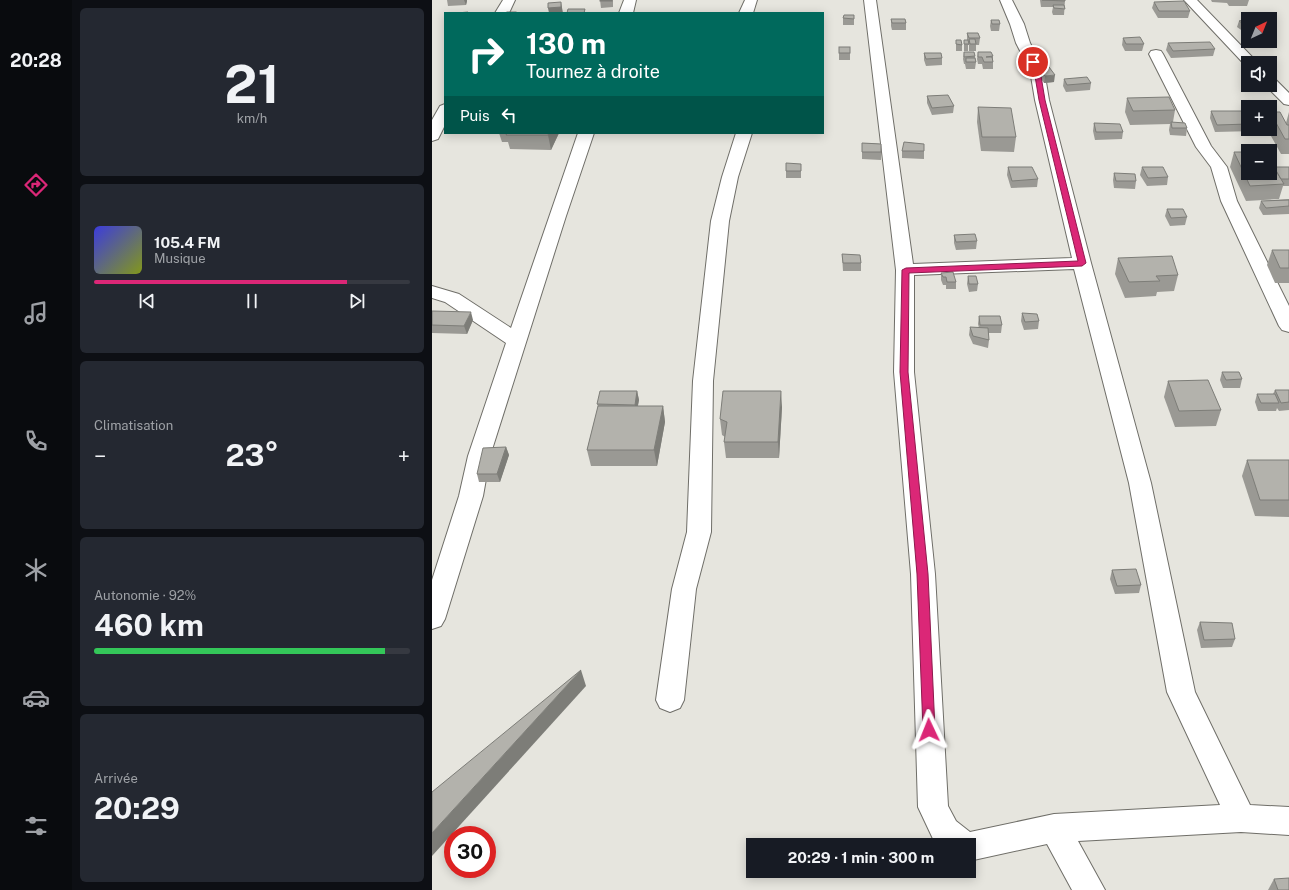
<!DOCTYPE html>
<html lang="fr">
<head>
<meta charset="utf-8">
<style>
  :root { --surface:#171b24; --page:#242831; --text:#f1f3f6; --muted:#9ea1a6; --line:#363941; --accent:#db2777 }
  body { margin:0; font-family:"Public Sans",sans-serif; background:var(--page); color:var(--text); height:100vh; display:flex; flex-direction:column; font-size:15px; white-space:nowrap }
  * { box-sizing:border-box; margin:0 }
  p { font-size:13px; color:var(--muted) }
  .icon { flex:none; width:22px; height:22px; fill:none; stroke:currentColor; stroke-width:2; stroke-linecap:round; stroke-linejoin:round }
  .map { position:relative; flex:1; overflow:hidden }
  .panel { display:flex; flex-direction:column; gap:8px; padding:8px; background:#0d0f14; width:360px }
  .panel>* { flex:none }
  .hud { position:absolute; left:12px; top:12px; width:380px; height:122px; border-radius:0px; box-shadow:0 2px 10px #0003; background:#00695c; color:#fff; overflow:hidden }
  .needle { width:26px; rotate:43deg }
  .controls { position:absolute; left:809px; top:12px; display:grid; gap:8px }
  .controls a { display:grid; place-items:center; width:36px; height:36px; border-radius:0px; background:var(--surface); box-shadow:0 2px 10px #0003; font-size:20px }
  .speed { position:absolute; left:12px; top:826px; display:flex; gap:8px; font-size:20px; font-weight:700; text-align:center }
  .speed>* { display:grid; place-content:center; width:52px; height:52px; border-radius:50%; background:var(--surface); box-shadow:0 2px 10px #0003; line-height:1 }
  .speed .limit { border:6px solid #d22; background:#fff; color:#111 }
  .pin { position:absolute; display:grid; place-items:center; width:34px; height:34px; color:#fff; margin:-17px; border:2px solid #fff; border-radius:50%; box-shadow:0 1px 4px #0007 }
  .me { position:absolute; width:44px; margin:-22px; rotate:358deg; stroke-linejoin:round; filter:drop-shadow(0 0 3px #0008) }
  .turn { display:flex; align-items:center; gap:14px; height:84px; padding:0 16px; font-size:18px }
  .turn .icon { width:52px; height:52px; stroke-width:2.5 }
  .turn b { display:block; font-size:28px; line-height:34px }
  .then { display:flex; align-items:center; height:38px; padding:0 16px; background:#0003; gap:8px; font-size:15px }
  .big { font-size:30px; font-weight:700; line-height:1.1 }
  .panel .card { flex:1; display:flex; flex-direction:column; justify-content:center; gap:6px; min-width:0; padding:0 14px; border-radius:6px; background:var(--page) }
  .panel .dial { align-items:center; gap:0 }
  .dial b { font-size:52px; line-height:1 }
  .song { display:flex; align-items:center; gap:12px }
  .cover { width:48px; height:48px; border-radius:6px; background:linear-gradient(135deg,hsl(240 70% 55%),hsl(70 70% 35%)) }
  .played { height:4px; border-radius:2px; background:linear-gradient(90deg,var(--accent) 80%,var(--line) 80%) }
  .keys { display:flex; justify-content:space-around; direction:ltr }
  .heat { display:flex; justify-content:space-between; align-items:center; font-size:22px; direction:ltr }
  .charge { height:6px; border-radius:3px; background:linear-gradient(90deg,#34c759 92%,var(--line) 0) }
  .trip { position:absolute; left:314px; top:838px; width:230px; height:40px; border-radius:0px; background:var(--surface); box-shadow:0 2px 10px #0003; font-weight:700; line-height:40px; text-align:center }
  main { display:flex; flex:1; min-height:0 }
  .tab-bar { display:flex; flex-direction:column; width:72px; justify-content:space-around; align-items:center; background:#090b0e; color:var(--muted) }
  .tab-bar .icon { width:28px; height:28px }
  .tab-bar .on { color:var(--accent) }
  .tab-bar b { font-size:18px; color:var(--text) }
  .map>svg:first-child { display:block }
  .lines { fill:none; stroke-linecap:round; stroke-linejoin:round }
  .minor-casing { stroke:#6f6e68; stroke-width:2 }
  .minor { fill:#fff; fill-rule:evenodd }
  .wall { fill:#9a9994 }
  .shaded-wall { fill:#7d7d78 }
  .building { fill:#b3b2ac; stroke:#7d7d78 }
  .route { fill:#db2777; stroke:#8e194d }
</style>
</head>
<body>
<main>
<nav class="tab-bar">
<b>20:28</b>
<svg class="icon on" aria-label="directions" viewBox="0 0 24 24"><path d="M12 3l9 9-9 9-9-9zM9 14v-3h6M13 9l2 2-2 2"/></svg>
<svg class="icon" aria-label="music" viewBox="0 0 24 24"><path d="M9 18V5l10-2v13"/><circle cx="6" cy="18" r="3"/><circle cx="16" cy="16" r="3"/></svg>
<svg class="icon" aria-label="phone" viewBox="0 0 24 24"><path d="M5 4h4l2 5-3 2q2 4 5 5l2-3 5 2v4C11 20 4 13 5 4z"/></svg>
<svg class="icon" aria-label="climate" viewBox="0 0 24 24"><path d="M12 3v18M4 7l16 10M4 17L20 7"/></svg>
<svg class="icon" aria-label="car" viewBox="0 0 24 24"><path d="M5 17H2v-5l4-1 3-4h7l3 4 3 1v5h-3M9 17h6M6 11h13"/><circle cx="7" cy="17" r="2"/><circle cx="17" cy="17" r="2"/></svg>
<svg class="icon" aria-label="filters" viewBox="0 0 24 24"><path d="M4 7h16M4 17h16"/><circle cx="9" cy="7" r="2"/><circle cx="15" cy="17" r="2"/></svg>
</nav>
<section class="panel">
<div class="card dial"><b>21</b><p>km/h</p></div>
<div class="card">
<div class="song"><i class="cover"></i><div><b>105.4 FM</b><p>Musique</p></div></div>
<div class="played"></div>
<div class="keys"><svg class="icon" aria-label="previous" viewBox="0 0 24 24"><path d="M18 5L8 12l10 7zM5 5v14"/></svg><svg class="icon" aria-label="pause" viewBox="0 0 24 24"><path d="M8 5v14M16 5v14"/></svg><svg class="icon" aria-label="next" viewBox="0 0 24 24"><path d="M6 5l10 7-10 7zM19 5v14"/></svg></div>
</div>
<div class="card"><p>Climatisation</p>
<div class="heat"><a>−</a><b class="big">23°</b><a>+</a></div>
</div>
<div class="card"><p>Autonomie · 92%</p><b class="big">460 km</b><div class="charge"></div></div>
<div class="card"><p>Arrivée</p><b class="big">20:29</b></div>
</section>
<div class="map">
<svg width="857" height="890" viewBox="0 0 857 890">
  <rect width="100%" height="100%" fill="#e6e5de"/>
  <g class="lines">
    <!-- minor casing -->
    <g class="minor-casing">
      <g id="minor">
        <polygon points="71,0 83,0 77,13 63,13"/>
        <polygon points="192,0 204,0 201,13 187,13"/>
        <polygon points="313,0 325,0 321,13 307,13"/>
        <path d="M432,0H444L481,264L640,258L603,100L598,70L584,43L578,24L568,0H580L592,24L598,43L612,70L617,100L659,263L719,483L763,692L818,805L857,807V835L809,832L646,841L673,890H640L615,844L537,861V845H507L502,841L486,807L479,574L462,372L464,270ZM642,269L697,483L735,692L788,805L622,814L538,832L524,821L516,806L503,574L482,372V275Z"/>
        <polygon points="752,0 765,0 826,63 816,63 816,66 814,66"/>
        <polygon points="724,50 729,51 731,54 779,146 795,167 805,201 857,306 857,332 850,330 847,326 789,201 779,167 764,147 717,54 719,51"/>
        <polygon points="838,78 843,79 857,93 857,105 852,104 833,85 838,85"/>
        <polygon points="13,104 13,125 6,139 0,141 0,120 8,106"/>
        <polygon points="146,133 162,133 134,216 58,456 51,496 13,619 9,626 0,629 0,580 27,496 36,456 74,343 13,302 0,298 0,286 27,294 79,328"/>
        <polygon points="304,133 320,133 306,177 297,221 281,381 279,532 264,589 252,700 248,708 238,712 228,708 224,700 240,589 255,532 261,381 279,221 290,177"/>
      </g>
    </g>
    <!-- minor -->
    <use href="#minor" class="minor"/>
  </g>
  <!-- wall -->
  <g class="wall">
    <polygon points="15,0 35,0 35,1 34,5 16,6"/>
    <polygon points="168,0 181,0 181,7 169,8"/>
    <polygon points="608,0 633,0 632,15 621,15 620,12 621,7 609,7"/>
    <polygon points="779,0 817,0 815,6 797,6 795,3 780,2"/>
    <polygon points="722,2 758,11 756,18 726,18 720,8"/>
    <polygon points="422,15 422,25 411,25 411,18"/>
    <polygon points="459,19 474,23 474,30 460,30 459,26"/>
    <polygon points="816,19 812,32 805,27 807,21"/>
    <polygon points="559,20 568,24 567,31 559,31 558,26"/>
    <polygon points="535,33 548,38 547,45 544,45 544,51 537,51 537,45 536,45 536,51 532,51 532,40 535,40"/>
    <polygon points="691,38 712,44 710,51 693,51 690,45"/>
    <polygon points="524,40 530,45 530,51 524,51"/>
    <polygon points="736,43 783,49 781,56 739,58 734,50"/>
    <polygon points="418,47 418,60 407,60 407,53"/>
    <polygon points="532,52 543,56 544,62 543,69 534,69 533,64 532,64 531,59"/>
    <polygon points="546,52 561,56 561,69 551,69 550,64 546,64 545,59"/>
    <polygon points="492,53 510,58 510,65 494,66 492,60"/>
    <polygon points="607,68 622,82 612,83 606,75"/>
    <polygon points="632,79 659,83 658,90 634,92 631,86"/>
    <polygon points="495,96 522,106 521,113 500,115 495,103"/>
    <polygon points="695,98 743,110 741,122 755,128 754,136 738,135 737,130 738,124 698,125 693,112"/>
    <polygon points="546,107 584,137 582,152 549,151 545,122"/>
    <polygon points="779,111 816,111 816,129 824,129 823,131 783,132 778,118"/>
    <polygon points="838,112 854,123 857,112 857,154 849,154 835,129 838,129"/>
    <polygon points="662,123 691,132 690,139 663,140 661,131"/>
    <polygon points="67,133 127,133 119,150 78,149 76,142 70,142"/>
    <polygon points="430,143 449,144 449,160 430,159"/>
    <polygon points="470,151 492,151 492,159 470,158"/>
    <polygon points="802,152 842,167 857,167 857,186 851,186 847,199 814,201 798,167"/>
    <polygon points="369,164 369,178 354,178 354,171"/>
    <polygon points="576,167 606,179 605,187 579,188 575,175"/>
    <polygon points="710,167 736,177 735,185 715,186 708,175"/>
    <polygon points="682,173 704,181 703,189 682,188 681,180"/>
    <polygon points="857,199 857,214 831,215 827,208 829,201"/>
    <polygon points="735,209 755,217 753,225 738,226 733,216"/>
    <polygon points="522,235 545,241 544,249 524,250 522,243"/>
    <polygon points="840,250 857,250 857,283 843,283 835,265"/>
    <polygon points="410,254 429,263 429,271 411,271"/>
    <polygon points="686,258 746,275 742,291 725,292 724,296 693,298 683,274"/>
    <polygon points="509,273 524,282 524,289 514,289 514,285 511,285 509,280"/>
    <polygon points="536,276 546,284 545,291 537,292 535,284"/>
    <polygon points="0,311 41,320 35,334 0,333"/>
    <polygon points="590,313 607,321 606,329 592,330 589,321"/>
    <polygon points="547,316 570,325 569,333 556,333 557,340 556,348 541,344 537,335 538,327 547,328 546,324"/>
    <polygon points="790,372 810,379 808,388 791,388 788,380"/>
    <polygon points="736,381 789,410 784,426 743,427 732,397"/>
    <polygon points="843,390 857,390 857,410 847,411 845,408 844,411 826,411 823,402 825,394 841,394"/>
    <polygon points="205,391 207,400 206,406 231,406 233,422 225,466 159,466 155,450 166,407 165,404"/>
    <polygon points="350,407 347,458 294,458 292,442 293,437 290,435 288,419"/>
    <polygon points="74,447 77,455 68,482 47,482 45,474"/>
    <polygon points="815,460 857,460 857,517 823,516 810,476"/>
    <polygon points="680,570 709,585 707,593 683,594 678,579"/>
    <polygon points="768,622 803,639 800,647 769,648 765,630"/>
    <polygon points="842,879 857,890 836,890"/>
  </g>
  <!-- shaded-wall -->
  <g class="shaded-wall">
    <polygon points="32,0 35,0 35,1 34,5"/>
    <polygon points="129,2 131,13 117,13 116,8"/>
    <polygon points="813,25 816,25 816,32 812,32"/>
    <polygon points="623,75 622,82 612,83 613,76"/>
    <polygon points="117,133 127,133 119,150 116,135"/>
    <polygon points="39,312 41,320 35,334 32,326"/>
    <polygon points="205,391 207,400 204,413 203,405"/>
    <polygon points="349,391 350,407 347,458 346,442"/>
    <polygon points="231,406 233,422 225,466 222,450"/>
    <polygon points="74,447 77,455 68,482 65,474"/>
    <polygon points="149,670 154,686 0,856 0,833"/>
  </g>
  <!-- building -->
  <g class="building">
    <rect x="168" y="0" width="12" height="1"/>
    <polygon points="610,0 633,0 633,1"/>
    <polygon points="752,1 758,11 727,11 722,2"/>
    <polygon points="129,2 129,7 116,8 116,3"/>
    <polygon points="621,5 632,5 633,9 622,8"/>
    <polygon points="136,9 153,9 152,13 135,13"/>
    <polygon points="36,12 36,13 25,13"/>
    <rect x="75" y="12" width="9" height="1"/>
    <polygon points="412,15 422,15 422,19 411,18"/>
    <polygon points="459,19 473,19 474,23 460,23"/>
    <polygon points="816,19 816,25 813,25 807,21"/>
    <polygon points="559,20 567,20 568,24 560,24"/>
    <polygon points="535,33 546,33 548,38 537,38"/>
    <polygon points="708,37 712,44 694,44 691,38"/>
    <polygon points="537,39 543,39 544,44 538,44"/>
    <polygon points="524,40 529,40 530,45 524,44"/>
    <polygon points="532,40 536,40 537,44 532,44"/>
    <polygon points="778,42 783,49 741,51 736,43"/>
    <rect x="407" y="47" width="11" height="6"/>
    <polygon points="532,52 542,52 543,56 532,57"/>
    <polygon points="546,52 559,52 561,56 554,57 560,57 561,62 552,62 550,57 546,57"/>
    <polygon points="492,53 509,53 510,58 494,59"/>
    <polygon points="534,58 543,58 544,62 534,62"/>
    <polygon points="617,67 623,75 613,76 607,68"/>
    <polygon points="655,77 659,83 635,85 632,79"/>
    <polygon points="516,95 522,106 500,108 495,96"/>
    <polygon points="737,97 743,110 701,111 695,98"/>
    <polygon points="546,107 579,108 584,137 550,137"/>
    <polygon points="779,111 816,111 816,124 785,125"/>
    <polygon points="838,112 848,112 855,125 857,125 857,139 853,139"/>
    <polygon points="739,122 753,123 755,128 740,128"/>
    <polygon points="662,123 688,124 691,132 664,132"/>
    <polygon points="75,133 117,133 116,135 74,135"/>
    <polygon points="472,142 492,144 492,151 470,151"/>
    <polygon points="430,143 449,144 449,152 430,152"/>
    <polygon points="802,152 816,152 816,173 838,173 838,161 852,184 818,186"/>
    <polygon points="354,163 369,164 369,171 354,171"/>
    <polygon points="576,167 600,167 606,179 580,181"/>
    <polygon points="710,167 731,167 736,177 716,178"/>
    <polygon points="842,167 857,167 857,179 849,179"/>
    <polygon points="682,173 703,174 704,181 684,181"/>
    <polygon points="857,200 857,206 834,208 829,201"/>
    <polygon points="735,209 751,209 755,217 739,218"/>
    <polygon points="543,234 545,241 524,242 522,235"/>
    <polygon points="840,250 857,250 857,268 848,268"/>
    <polygon points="410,254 428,255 429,263 411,263"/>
    <polygon points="740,256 746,275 724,276 728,281 697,282 686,258"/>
    <polygon points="521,272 524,282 515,282 514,277 511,277 509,273"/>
    <polygon points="536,276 544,276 546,284 537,284"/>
    <polygon points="0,311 39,312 32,326 0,325"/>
    <polygon points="590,313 605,314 607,321 593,322"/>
    <polygon points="547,316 568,316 570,325 548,325"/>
    <polygon points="538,327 556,328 557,340 541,336"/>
    <polygon points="790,372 807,372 810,379 794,380"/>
    <polygon points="776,380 789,410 747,411 736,381"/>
    <polygon points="843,390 857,390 857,402 849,403"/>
    <polygon points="168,391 205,391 203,405 165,404"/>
    <polygon points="291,391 349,391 346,442 292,442 295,422 288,419"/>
    <polygon points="825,394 843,394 847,403 829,403"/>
    <polygon points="166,406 231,406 222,450 155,450"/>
    <polygon points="74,447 65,474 45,474 51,448"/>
    <polygon points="815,460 857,460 857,500 828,500"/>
    <polygon points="704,569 709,585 685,586 680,570"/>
    <polygon points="768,622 800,623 803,639 772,640"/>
    <polygon points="149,670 0,833 0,792"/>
    <polygon points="857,878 857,890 846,890 842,879"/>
  </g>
  <!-- route -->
  <polygon class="route" points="601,61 608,70 613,100 654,263 650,266 477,273 476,372 496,574 503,730 501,733 497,735 493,733 491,730 485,574 468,372 470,270 474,268 646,261 607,100 602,70 598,62"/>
</svg>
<div class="controls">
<a><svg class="needle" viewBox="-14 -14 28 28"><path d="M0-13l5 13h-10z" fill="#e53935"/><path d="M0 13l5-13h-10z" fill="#9ea1a6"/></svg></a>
<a><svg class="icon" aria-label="sound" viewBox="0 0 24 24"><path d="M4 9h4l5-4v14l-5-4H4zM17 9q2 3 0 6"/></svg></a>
<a>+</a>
<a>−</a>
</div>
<div class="speed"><div class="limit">30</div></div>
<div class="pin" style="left:601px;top:62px;background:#d93025"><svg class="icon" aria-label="arrive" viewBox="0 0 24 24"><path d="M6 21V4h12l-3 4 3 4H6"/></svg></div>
<svg class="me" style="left:497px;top:730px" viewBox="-20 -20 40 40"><path d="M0-17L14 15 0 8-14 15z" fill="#db2777" stroke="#fff" stroke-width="4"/></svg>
<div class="trip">20:29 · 1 min · 300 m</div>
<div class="hud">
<div class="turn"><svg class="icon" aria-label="right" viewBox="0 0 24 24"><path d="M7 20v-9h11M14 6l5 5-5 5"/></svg><div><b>130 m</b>Tournez à droite</div></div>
<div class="then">Puis<svg class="icon" aria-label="left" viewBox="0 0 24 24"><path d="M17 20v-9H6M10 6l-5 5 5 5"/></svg></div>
</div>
</div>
</main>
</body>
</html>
